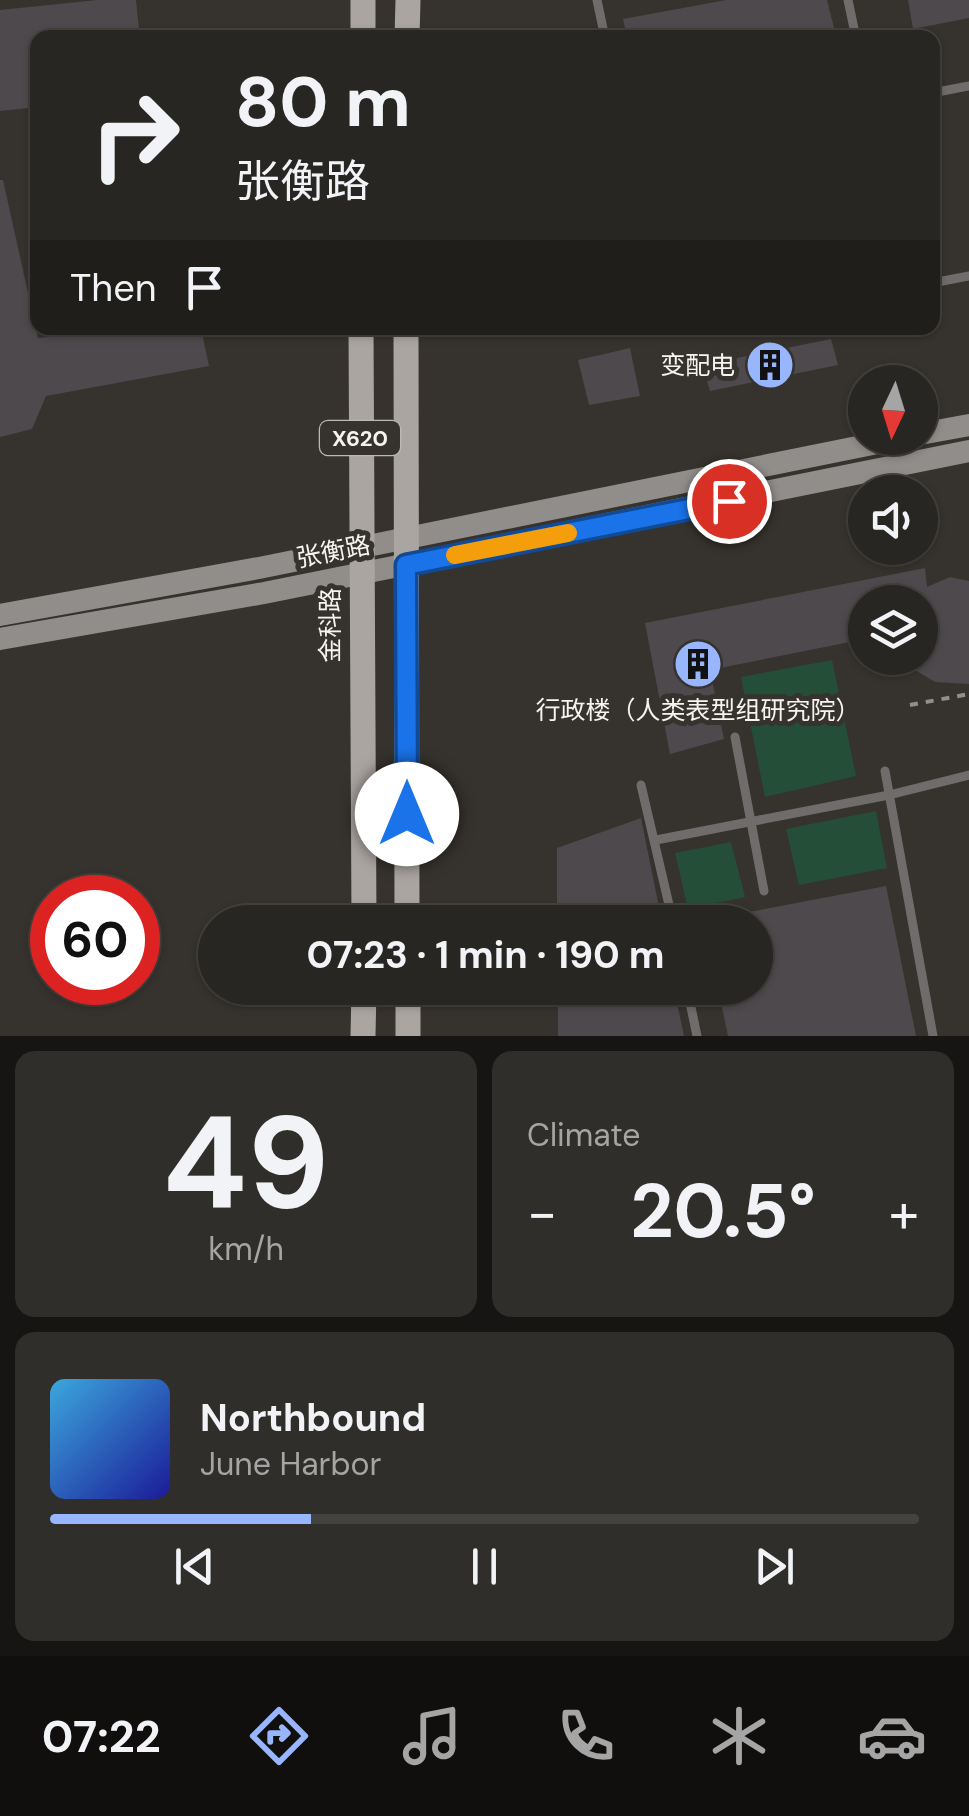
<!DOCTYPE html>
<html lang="en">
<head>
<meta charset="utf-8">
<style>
  :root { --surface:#282622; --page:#302e2a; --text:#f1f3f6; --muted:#a5a5a5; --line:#444340; --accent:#98b6fd }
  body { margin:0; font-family:"DM Sans","Noto Sans SC",sans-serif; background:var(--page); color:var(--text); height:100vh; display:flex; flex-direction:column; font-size:38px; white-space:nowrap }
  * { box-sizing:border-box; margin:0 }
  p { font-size:32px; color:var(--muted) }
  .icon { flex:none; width:55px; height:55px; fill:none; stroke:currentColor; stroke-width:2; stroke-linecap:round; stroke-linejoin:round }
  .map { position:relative; height:1036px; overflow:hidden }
  .sheet { display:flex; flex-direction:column; gap:15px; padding:15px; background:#161513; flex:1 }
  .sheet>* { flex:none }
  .hud { position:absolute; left:30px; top:30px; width:910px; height:305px; border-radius:20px; box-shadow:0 2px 8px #0004,0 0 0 2px var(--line); background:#282622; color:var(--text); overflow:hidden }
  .needle { width:65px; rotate:184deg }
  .controls { position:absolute; left:848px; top:365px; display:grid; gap:20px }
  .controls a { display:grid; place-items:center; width:90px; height:90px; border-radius:50%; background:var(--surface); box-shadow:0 2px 8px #0004,0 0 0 2px var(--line); font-size:50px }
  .speed { position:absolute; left:30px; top:875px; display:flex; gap:20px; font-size:50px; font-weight:700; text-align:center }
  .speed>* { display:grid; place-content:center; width:130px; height:130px; border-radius:50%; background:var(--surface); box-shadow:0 2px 8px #0004,0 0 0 2px var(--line); line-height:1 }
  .speed .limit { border:15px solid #d22; background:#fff; color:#111 }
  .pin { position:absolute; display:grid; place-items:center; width:85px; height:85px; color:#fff; margin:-42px; border:5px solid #fff; border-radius:50%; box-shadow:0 2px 10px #0007 }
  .me { position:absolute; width:110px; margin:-55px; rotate:0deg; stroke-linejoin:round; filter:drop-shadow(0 0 8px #0008) }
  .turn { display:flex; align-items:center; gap:35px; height:210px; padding:0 40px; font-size:45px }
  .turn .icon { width:130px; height:130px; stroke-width:2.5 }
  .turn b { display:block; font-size:70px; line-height:85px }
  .then { display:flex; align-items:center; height:95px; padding:0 40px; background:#0003; gap:20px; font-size:38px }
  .big { font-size:75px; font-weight:700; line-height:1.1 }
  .sheet .tile { flex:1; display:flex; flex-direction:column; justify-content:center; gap:15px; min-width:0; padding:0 35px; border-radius:20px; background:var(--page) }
  .sheet .dial { align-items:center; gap:0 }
  .dial b { font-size:130px; line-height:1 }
  .song { display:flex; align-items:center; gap:30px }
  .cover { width:120px; height:120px; border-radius:15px; background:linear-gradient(135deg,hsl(200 70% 55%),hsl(240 70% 35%)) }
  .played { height:10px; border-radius:5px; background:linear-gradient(90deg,var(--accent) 30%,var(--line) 30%) }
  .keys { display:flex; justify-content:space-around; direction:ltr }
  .heat { display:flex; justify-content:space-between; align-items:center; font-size:55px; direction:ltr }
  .sheet .tiles { flex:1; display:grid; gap:15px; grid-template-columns:1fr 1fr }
  .tile:last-child { grid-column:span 2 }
  .trip { position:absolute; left:198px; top:905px; width:575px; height:100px; border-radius:50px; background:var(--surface); box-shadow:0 2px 8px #0004,0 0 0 2px var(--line); font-weight:700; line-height:100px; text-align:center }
  .tab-bar { display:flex; height:160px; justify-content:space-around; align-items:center; background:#100f0e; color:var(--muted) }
  .tab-bar .icon { width:70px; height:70px }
  .tab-bar .active { color:var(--accent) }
  .tab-bar b { font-size:45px; color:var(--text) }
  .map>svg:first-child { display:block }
  .green { fill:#254e39 }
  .building { fill:#4e494d }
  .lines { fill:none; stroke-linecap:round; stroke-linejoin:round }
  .path { stroke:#928f8b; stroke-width:4; stroke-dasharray:8 8; stroke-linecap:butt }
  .service { stroke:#6f6c6b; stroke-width:9 }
  .secondary { stroke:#918d8a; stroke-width:22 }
  .primary { stroke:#aba5a2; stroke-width:25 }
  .route-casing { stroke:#114b97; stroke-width:25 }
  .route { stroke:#1a73e8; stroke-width:18 }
  .slow { stroke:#f59e0b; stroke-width:18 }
  .labels { text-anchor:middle; stroke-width:10; stroke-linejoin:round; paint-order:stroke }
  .shield { fill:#36322d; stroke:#bcbab6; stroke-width:2.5 }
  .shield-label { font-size:22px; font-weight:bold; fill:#f6f4f1 }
  .poi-label { font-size:25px; fill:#f6f4f1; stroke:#36322d; text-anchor:end }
  .street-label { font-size:25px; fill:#f6f4f1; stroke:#36322d }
</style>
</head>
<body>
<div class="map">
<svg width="969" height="1036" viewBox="0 0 969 1036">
  <rect width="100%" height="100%" fill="#36322d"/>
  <!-- green -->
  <g class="green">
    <polygon points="832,660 856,776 765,797 741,677"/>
    <polygon points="876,811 887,868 799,885 786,829"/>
    <polygon points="731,842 745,897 688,909 675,853"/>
  </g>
  <!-- building -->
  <g class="building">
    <polygon points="97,0 136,0 140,38 38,38 38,107 0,111 0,10"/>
    <polygon points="726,0 827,0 836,36 627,38 623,19"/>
    <polygon points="908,0 969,0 969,18 913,29"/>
    <polygon points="0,180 3,180 38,338 140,328 201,328 209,366 46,396 32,429 0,437"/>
    <polygon points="831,339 838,365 710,391 702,365"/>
    <polygon points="630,348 640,396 589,405 578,360"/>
    <polygon points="925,568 927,587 950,577 969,581 969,684 935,682 915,670 906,658 920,658 920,602 865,602 865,639 710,670 724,739 670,754 645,623"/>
    <polygon points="641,818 662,922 557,922 557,848"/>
    <polygon points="886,886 916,1036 728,1036 718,988 755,988 755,922 702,921"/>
    <polygon points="558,988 674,988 684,1036 558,1036"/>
  </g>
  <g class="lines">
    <!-- path -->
    <polyline class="path" points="910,705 969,694"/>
    <!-- service -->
    <g class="service">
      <polyline points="597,0 605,38"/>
      <polyline points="848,0 856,38"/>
      <polyline points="932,93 969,86"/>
      <polyline points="932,283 969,276"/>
      <polyline points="674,328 687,332 708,328"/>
      <polyline points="735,737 764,891"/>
      <polyline points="885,771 933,1036"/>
      <polyline points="641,785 673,922"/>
      <polyline points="656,840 889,795 969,775"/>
      <polyline points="687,988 697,1036"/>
    </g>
    <!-- secondary -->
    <g class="secondary">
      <polyline points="920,434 969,425"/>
      <polyline points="0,615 259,568 902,438"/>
      <polyline points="0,639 264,593 969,451"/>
    </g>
    <!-- primary -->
    <g class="primary">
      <polyline points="363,38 363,0"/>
      <polyline points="407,38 408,0"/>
      <polyline points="361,328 364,922"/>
      <polyline points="406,328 407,922"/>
      <polyline points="408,988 408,1036"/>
      <polyline points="363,1036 364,988"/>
    </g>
  </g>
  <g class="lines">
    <!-- route casing -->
    <g class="route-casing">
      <polyline id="route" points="407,814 406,565 729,501"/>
    </g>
    <!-- route -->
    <use href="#route" class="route"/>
    <!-- slow -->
    <polyline class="slow" points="455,555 568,533"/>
  </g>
  <!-- icons -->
  <defs>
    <g id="building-disc" transform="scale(2.5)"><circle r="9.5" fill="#98b6fd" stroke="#36322d"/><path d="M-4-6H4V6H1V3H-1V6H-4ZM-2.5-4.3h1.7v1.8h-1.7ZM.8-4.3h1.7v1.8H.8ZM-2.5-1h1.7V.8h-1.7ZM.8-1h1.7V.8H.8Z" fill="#111"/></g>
  </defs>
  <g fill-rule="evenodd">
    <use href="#building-disc" x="770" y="365"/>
    <use href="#building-disc" x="698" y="664"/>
  </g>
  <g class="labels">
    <!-- shield labels -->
    <rect class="shield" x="320" y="421" width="80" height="34" rx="8"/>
    <g class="shield-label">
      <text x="360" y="446">X620</text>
    </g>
    <!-- poi labels -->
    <g class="poi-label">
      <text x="735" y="374">变配电</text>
      <text x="698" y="719" text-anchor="middle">行政楼（人类表型组研究院）</text>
    </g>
    <!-- street labels -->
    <g class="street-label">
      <text transform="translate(333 551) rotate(-11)" y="9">张衡路</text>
      <text transform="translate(330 625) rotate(-90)" y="9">金科路</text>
    </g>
  </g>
</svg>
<div class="controls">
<a><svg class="needle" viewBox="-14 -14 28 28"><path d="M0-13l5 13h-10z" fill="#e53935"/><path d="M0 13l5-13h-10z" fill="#a5a5a5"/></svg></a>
<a><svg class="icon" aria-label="sound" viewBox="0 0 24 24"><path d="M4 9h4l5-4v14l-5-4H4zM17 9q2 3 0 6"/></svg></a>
<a><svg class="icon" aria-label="layers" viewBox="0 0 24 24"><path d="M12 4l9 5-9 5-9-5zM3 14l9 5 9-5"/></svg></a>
</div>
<div class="speed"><div class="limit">60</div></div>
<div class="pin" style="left:729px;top:501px;background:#d93025"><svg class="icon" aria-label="arrive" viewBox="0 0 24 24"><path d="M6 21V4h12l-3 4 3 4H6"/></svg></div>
<svg class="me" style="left:407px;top:814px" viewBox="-20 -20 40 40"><circle r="19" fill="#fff"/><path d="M0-13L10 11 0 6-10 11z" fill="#1a73e8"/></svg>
<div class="trip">07:23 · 1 min · 190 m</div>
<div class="hud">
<div class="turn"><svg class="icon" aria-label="right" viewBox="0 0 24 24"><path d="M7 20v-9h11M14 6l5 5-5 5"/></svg><div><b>80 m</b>张衡路</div></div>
<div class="then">Then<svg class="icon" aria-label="arrive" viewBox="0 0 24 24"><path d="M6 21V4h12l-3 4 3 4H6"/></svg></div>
</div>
</div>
<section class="sheet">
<div class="tiles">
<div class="tile dial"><b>49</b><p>km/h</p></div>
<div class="tile"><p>Climate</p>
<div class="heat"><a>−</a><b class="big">20.5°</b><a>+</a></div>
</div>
<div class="tile">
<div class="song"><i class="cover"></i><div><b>Northbound</b><p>June Harbor</p></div></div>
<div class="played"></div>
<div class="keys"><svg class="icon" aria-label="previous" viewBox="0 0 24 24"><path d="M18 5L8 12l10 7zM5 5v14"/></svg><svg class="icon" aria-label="pause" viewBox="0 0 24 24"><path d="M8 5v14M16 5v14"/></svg><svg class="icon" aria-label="next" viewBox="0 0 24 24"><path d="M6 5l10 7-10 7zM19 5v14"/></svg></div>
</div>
</div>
</section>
<nav class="tab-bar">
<b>07:22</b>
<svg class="icon active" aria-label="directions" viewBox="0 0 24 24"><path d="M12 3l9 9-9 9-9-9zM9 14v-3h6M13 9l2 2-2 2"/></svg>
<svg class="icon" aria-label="music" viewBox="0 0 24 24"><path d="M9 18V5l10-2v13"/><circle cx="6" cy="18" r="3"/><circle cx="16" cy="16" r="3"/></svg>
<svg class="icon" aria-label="phone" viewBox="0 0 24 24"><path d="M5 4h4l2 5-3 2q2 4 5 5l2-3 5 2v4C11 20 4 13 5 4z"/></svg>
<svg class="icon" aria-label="climate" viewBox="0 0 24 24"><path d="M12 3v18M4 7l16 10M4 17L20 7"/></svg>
<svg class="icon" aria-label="car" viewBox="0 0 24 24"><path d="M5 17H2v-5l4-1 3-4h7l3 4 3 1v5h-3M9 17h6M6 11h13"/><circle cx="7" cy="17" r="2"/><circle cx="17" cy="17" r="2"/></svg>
</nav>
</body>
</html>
